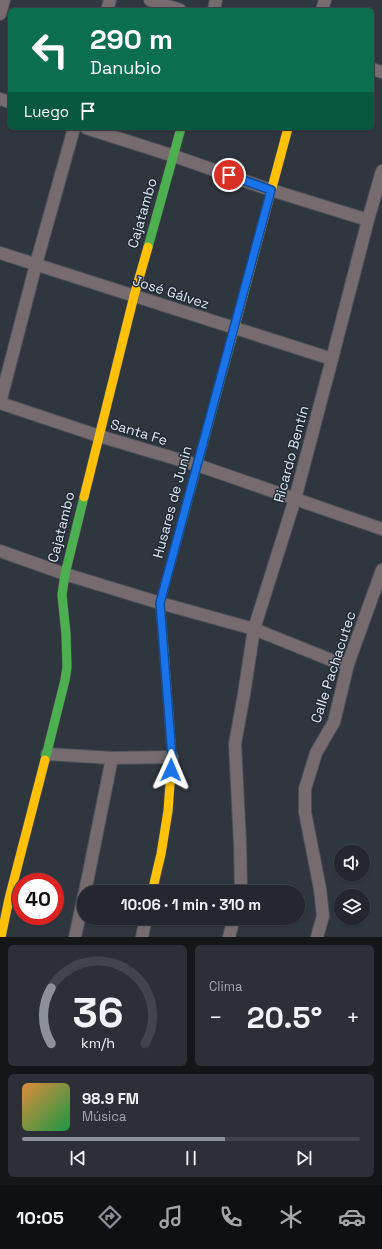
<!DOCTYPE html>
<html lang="es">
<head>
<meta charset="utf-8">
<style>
  :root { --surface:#24282e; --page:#2c3036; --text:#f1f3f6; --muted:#a3a6aa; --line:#41444a; --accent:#8c9099 }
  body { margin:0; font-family:"Space Grotesk",sans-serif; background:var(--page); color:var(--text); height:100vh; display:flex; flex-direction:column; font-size:15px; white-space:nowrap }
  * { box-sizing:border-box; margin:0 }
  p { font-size:13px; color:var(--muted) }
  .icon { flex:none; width:22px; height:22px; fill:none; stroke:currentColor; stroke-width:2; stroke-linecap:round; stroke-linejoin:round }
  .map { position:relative; height:937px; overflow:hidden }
  .panel { display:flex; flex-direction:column; gap:8px; padding:8px; background:#141619; flex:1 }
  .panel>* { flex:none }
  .hud { position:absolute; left:8px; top:8px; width:366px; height:122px; border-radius:6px; box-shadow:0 1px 3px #0004,0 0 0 1px var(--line); background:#0b6e4f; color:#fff; overflow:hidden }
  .tools { position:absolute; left:334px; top:845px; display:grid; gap:8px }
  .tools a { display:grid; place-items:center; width:36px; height:36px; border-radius:50%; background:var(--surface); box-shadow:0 1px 3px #0004,0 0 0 1px var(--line); font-size:20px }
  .speed { position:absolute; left:12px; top:873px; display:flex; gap:8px; font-size:20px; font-weight:700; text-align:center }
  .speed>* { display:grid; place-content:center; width:52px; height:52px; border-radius:50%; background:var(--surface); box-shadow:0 1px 3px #0004,0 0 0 1px var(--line); line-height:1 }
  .speed .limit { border:6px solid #d22; background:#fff; color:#111 }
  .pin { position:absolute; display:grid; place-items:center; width:34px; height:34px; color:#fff; margin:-17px; border:2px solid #fff; border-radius:50%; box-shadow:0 1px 4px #0007 }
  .me { position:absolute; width:44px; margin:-22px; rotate:1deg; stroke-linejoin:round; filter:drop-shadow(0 0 3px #0008) }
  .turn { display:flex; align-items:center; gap:14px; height:84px; padding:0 16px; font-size:18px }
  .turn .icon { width:52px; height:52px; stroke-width:2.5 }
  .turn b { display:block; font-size:28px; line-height:34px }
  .then { display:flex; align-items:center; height:38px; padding:0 16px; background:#0003; gap:8px; font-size:15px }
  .big { font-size:30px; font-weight:700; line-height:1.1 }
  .panel .card { flex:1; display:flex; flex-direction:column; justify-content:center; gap:6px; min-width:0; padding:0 14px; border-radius:6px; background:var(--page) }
  .panel .dial { align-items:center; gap:0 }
  .dial svg { height:104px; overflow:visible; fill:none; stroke:var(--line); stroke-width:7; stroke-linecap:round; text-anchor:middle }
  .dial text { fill:var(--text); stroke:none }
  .song { display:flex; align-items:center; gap:12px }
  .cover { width:48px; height:48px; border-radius:6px; background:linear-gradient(135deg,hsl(30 70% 55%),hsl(140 70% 35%)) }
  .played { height:4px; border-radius:2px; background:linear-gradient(90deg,var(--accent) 60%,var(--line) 60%) }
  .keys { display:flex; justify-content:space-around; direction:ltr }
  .heat { display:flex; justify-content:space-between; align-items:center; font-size:22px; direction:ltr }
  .panel .tiles { flex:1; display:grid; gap:8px; grid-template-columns:1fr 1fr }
  .card:last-child { grid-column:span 2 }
  .trip { position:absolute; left:77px; top:885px; width:228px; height:40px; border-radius:20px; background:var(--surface); box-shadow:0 1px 3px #0004,0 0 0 1px var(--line); font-weight:700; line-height:40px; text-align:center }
  .tabs { display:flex; height:64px; justify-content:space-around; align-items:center; background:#0e1012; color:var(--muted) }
  .tabs .icon { width:28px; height:28px }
  .tabs .active { color:var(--accent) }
  .tabs b { font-size:18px; color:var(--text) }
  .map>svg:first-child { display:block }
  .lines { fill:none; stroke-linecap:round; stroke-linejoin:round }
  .street-casing { stroke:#4d5258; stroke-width:14 }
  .fast-casing { stroke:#4d5258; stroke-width:10 }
  .slow-casing { stroke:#4d5258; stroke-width:10 }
  .street { stroke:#766c6f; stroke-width:12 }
  .fast { stroke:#4caf50; stroke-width:9 }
  .slow { stroke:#ffc107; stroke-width:9 }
  .route-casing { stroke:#114b97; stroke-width:10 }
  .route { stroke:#1a73e8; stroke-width:7 }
  .labels { text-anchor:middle; stroke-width:3; stroke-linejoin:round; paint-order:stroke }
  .street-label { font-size:14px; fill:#dfe6ee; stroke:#212c38 }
</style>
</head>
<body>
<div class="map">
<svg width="382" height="937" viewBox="0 0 382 937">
  <rect width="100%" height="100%" fill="#30363d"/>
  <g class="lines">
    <!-- street casing -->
    <g class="street-casing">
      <g id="street">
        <polyline points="150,0 180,10"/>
        <polyline points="107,10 110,0"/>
        <polyline points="214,10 216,0"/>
        <polyline points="322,10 325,0"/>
        <polyline points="0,14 4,0"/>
        <polyline points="372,69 382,72"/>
        <polyline points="0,99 10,102"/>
        <polyline points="86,128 174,156 271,190 368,220"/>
        <polyline points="0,253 332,359"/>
        <polyline points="0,403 99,436 197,465 382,529"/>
        <polyline points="0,403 36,264 74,128"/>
        <polyline points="0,551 65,574 160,603 254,629 331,660 348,664"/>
        <polyline points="47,754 112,758 172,757"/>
        <polyline points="85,892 112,758"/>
        <polyline points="241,892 240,843 235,744 244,694 254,629 295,499 332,359 368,220 382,171"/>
        <polyline points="75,937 84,895"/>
        <polyline points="142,937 146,918"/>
        <polyline points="229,937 234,918"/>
        <polyline points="317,937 323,916 320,889 305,812 305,789 316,753 334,722 348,664 382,570"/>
      </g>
    </g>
    <!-- fast casing -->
    <g class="fast-casing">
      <g id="fast">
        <polyline points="148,247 181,128"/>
        <polyline points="164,651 160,603 231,341"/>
        <polyline points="45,760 65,680 67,667 66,634 62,595 65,574 84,497"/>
      </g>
    </g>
    <!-- slow casing -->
    <g class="slow-casing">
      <g id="slow">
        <polyline points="231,341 288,128"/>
        <polyline points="84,497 134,296 148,247"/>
        <polyline points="152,892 161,854 168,811 172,757 164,651"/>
        <polyline points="1,937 9,899 45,760"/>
      </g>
    </g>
    <!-- street -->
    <use href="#street" class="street"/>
    <!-- fast -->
    <use href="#fast" class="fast"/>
    <!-- slow -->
    <use href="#slow" class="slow"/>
  </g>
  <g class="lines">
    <!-- route casing -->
    <g class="route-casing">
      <polyline id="route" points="171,770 172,757 160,603 271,190 229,175"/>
    </g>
    <!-- route -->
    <use href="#route" class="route"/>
  </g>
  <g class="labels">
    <!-- street labels -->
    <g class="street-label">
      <text transform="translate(142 213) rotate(-74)" y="5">Cajatambo</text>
      <text transform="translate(171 292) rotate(18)" y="5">José Gálvez</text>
      <text transform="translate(139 432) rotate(17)" y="5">Santa Fe</text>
      <text transform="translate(291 454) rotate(-75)" y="5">Ricardo Bentín</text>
      <text transform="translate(172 502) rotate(-75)" y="5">Husares de Junin</text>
      <text transform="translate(61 527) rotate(-76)" y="5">Cajatambo</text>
      <text transform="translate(333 667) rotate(-72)" y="5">Calle Pachacutec</text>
    </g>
  </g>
</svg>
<div class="tools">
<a><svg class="icon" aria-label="sound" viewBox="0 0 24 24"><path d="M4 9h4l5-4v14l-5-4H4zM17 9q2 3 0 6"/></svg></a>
<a><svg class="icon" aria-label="layers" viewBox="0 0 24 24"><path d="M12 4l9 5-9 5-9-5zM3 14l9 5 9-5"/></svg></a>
</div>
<div class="speed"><div class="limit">40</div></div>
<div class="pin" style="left:229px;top:175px;background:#d93025"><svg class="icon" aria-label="arrive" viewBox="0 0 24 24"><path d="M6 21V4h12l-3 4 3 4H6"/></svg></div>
<svg class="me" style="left:171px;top:770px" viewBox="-20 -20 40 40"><path d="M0-17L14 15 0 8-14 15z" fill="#1a73e8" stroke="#fff" stroke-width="4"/></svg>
<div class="trip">10:06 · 1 min · 310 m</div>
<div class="hud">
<div class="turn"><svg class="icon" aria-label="left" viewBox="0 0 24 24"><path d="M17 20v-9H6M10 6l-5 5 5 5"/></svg><div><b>290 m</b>Danubio</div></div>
<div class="then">Luego<svg class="icon" aria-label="arrive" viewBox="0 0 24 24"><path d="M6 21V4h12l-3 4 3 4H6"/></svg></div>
</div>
</div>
<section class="panel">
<div class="tiles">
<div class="card dial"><svg viewBox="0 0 100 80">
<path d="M14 69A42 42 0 1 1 86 69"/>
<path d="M14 69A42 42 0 0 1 14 26" stroke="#8c9099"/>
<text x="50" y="56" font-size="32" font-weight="700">36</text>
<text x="50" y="72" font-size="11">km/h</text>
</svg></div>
<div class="card"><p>Clima</p>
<div class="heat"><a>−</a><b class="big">20.5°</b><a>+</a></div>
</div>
<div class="card">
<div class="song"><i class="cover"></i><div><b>98.9 FM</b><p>Música</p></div></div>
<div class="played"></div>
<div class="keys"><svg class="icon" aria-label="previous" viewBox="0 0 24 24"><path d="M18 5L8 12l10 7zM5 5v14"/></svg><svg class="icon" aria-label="pause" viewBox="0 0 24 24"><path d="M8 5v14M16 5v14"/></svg><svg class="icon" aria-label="next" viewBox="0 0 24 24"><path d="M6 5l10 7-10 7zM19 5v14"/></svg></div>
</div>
</div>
</section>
<nav class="tabs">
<b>10:05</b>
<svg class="icon active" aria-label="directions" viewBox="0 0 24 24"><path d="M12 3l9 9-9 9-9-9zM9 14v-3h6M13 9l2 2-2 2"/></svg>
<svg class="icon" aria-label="music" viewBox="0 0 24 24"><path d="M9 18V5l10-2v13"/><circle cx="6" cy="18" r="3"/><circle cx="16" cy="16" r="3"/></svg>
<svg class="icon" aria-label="phone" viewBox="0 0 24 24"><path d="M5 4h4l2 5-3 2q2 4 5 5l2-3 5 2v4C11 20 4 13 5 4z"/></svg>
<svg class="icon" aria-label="climate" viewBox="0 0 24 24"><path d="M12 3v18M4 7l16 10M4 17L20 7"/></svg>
<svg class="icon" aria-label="car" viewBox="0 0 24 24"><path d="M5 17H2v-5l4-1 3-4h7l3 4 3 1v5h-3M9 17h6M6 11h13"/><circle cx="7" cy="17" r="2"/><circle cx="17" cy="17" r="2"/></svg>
</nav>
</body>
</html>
